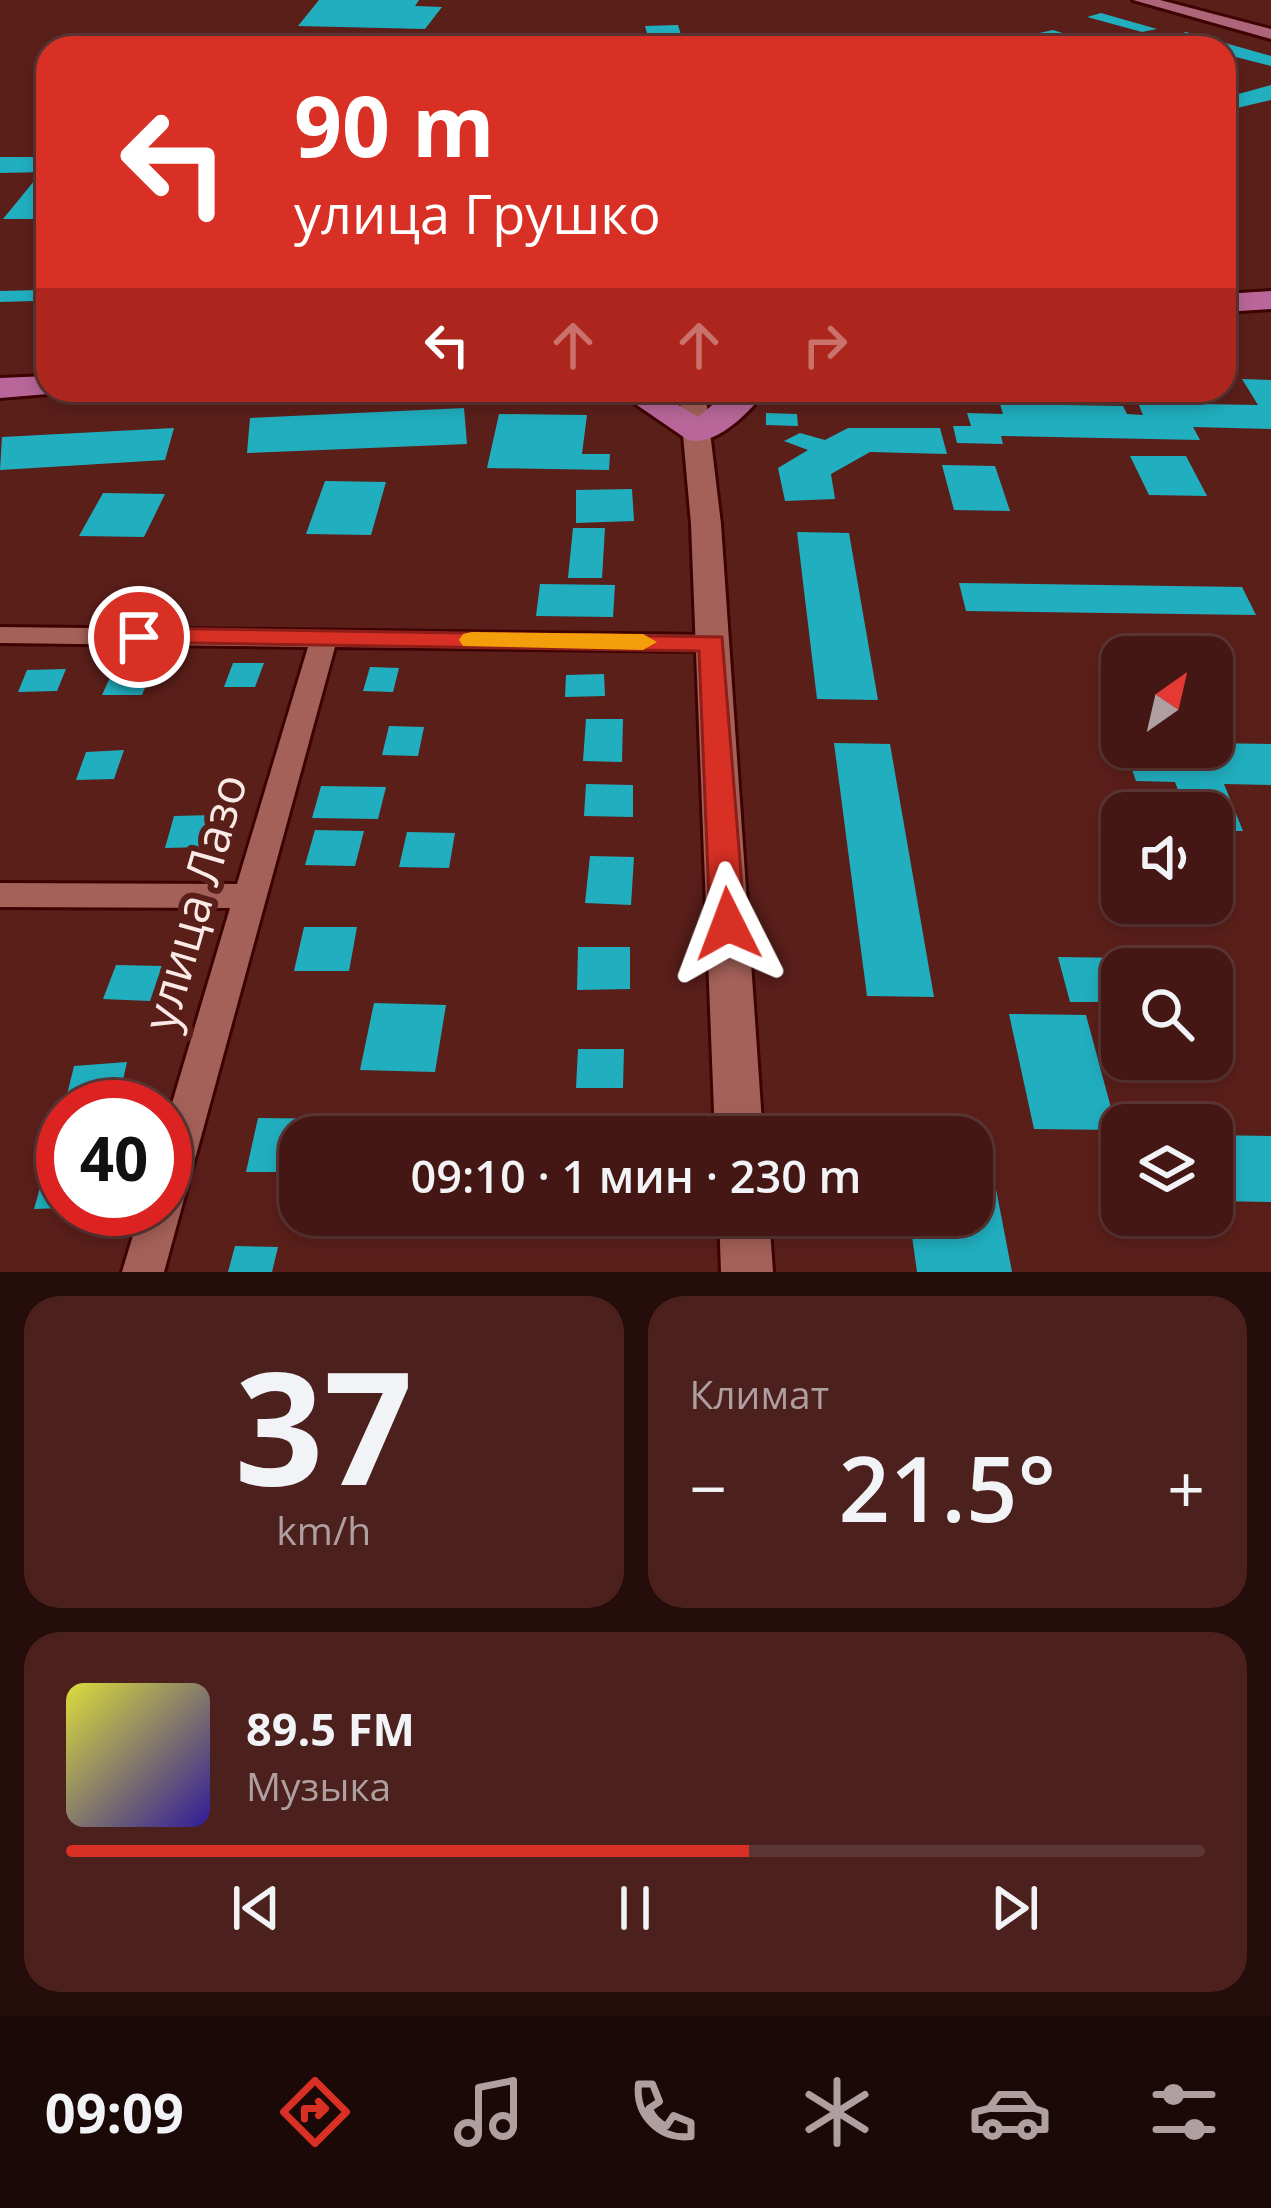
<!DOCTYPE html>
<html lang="ru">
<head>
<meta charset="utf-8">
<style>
  :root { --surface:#441714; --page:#4b201d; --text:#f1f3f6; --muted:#af9fa0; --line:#5c3634; --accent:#d93025 }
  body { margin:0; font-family:"Open Sans",sans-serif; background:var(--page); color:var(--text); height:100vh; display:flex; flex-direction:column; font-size:45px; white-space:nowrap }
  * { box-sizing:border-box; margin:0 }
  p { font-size:39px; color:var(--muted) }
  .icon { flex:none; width:66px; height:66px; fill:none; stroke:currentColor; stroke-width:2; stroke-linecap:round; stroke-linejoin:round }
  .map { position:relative; height:1272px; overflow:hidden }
  .panel { display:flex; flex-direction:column; gap:24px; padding:24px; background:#250d0b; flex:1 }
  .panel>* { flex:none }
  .hud { position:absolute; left:36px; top:36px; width:1200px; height:366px; border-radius:36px; box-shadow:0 6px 18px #0003,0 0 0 3px var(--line); background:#d93025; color:#fff; overflow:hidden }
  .needle { width:78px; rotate:34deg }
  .controls { position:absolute; left:1101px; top:636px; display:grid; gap:24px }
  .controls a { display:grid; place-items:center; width:132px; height:132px; border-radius:24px; background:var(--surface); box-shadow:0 6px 18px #0003,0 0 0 3px var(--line); font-size:60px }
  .speed { position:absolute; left:36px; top:1080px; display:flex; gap:24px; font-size:60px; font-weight:700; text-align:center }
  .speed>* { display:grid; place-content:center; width:156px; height:156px; border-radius:50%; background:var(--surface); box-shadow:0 6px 18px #0003,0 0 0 3px var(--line); line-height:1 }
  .speed .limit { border:18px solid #d22; background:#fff; color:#111 }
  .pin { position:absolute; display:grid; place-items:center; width:102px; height:102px; color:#fff; margin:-51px; border:6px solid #fff; border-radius:50%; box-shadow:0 3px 12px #0007 }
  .me { position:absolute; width:132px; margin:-66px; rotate:357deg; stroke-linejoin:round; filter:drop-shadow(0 0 9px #0008) }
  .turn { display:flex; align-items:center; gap:42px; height:252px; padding:0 60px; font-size:54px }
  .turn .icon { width:156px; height:156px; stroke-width:2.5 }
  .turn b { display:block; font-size:84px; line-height:102px }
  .lanes { display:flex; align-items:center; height:114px; padding:0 60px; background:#0003; justify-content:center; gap:60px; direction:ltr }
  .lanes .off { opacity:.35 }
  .big { font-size:90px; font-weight:600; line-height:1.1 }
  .panel .widget { flex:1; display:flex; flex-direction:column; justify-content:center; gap:18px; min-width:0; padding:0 42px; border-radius:36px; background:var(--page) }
  .panel .dial { align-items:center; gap:0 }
  .dial b { font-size:156px; line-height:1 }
  .song { display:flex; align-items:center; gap:36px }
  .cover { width:144px; height:144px; border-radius:18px; background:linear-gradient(135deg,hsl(60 70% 55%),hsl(250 70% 35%)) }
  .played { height:12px; border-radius:6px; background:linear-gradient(90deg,var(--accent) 60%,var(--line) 60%) }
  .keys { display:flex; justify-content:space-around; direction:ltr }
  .heat { display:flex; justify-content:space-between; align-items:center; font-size:66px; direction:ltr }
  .panel .tiles { flex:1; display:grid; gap:24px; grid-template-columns:1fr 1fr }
  .widget:last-child { grid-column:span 2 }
  .trip { position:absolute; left:279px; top:1116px; width:714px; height:120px; border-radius:36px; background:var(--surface); box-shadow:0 6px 18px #0003,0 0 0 3px var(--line); font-weight:600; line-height:120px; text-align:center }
  .dock { display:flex; height:192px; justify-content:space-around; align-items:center; background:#1b0908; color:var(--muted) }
  .dock .icon { width:84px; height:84px }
  .dock .on { color:var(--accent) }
  .dock b { font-size:54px; color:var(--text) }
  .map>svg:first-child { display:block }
  .building { fill:#21afc0 }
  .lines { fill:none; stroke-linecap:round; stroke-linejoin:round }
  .minor-casing { stroke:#3d0303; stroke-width:6 }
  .tertiary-casing { stroke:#3d0303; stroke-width:6 }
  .secondary-casing { stroke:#3d0303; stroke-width:6 }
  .primary-casing { stroke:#3d0303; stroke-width:6 }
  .minor { fill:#a46159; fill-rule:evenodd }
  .tertiary { fill:#a46159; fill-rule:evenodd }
  .secondary { fill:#ae6479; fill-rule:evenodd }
  .primary { fill:#b9679a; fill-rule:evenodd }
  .route { fill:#d93025; stroke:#8d1f18; stroke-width:3 }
  .slow { fill:#f59e0b }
  .labels { text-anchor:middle; stroke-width:12; stroke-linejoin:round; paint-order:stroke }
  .near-street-label { font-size:48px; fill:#faeae7; stroke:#5b1f1a }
</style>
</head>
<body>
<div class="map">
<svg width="1271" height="1272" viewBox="0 0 1271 1272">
  <rect width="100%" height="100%" fill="#5b1f1a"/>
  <!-- building -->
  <g class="building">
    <polygon points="319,0 419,0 415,6 442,7 425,29 298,26"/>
    <polygon points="1101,13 1157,29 1142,32 1087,17"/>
    <polygon points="678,25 682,38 693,38 697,48 651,48 645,26"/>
    <polygon points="1053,30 1081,39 1043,48 995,43"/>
    <polygon points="1186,32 1271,56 1271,66 1224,54 1224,48 1167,38"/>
    <polygon points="1271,85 1271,100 1224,111 1224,98"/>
    <polygon points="0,157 48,157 48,172 0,173"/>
    <polygon points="39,175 48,175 48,208 40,219 3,219"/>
    <polygon points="40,290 34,301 0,302 0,291"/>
    <polygon points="1242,379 1271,380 1271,429 1193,427 1200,440 1001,436 1003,444 957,443 953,426 971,426 967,413 1003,414 1000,404 1123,406 1127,414 1143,415 1138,403 1258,405"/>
    <polygon points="1115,390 1150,390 1157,400 1121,400"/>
    <polygon points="464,408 467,444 247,453 250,418"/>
    <polygon points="766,413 797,414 798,426 766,425"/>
    <polygon points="499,414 587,415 582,454 610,454 609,470 487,468"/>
    <polygon points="174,428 165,460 0,470 2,437"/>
    <polygon points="848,428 940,428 947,454 870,452 831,474 835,499 785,501 778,468 808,450 784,441 800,433 825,440"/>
    <polygon points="1130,456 1186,456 1207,496 1149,495"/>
    <polygon points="942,465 995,466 1010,511 954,510"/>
    <polygon points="325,481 386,482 371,535 306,534"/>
    <polygon points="632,489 634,521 576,523 576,490"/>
    <polygon points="103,493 165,494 144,537 79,536"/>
    <polygon points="573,528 605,528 602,578 568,578"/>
    <polygon points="797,532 849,533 878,700 817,699"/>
    <polygon points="959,583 1242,587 1256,615 966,611"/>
    <polygon points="540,584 615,585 613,617 536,616"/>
    <polygon points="233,663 264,663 255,687 224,687"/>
    <polygon points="370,667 399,668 393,692 363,691"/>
    <polygon points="66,669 57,691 18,692 27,670"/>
    <polygon points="114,669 153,669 142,695 102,695"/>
    <polygon points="604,674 605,696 565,697 566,675"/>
    <polygon points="586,719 623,719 622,762 583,761"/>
    <polygon points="389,726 424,727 418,756 382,755"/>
    <polygon points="834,743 890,744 934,997 867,996"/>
    <polygon points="1212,743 1271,744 1271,785 1224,784 1243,831 1212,831 1212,813 1187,813 1175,782 1136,781 1124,747 1212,747"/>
    <polygon points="124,750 114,779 76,780 86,752"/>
    <polygon points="586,784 633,785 633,817 584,816"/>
    <polygon points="321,786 386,787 378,819 312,818"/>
    <polygon points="214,815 206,847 165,848 174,816"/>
    <polygon points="315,830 364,831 355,866 305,865"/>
    <polygon points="407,832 455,833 449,868 399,867"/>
    <polygon points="590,856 634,857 631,905 585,903"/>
    <polygon points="304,927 357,927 349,971 294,971"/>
    <polygon points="578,947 630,947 630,989 577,990"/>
    <polygon points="1058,957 1192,959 1196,969 1122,969 1122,1002 1070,1002"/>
    <polygon points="116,965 162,966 150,1001 103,999"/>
    <polygon points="374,1003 446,1005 435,1072 360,1070"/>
    <polygon points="1009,1014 1086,1015 1117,1130 1034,1129"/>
    <polygon points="578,1049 624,1049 623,1088 576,1088"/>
    <polygon points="127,1062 117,1107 64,1107 74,1066"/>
    <polygon points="258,1118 348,1119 344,1137 300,1137 300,1172 246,1172"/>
    <polygon points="1212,1135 1271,1136 1271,1202 1212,1201"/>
    <polygon points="63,1162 63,1208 34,1209 47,1163"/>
    <polygon points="972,1163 991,1163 1012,1272 917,1272 909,1215 972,1215"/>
    <polygon points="554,1215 634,1215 634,1221 554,1222"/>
    <polygon points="235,1246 278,1247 272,1272 228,1272"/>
  </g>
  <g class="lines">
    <!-- minor casing -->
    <g class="minor-casing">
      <polygon id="minor" points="0,627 712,635 726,643 712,651 335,647 164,1272 122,1272 141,1209 165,1209 165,1127 230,908 0,907 0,883 237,884 308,647 0,643"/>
    </g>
    <!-- tertiary casing -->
    <g class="tertiary-casing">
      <g id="tertiary">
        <polygon points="679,390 705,390 721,524 763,1137 715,1137 691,524"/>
        <polygon points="719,1215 769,1215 773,1272 721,1272"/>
      </g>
    </g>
    <!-- secondary casing -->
    <g class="secondary-casing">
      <polygon id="secondary" points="1133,0 1160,0 1271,29 1271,39"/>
    </g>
    <!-- primary casing -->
    <g class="primary-casing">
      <g id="primary">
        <polygon points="1271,291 1271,309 1224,312 1224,294"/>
        <polygon points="48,376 48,390 60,393 0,398 0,378"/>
        <path d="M615,390H654L698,417L730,390H766C750,412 716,447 688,440Z"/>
      </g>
    </g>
    <!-- minor -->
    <use href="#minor" class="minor"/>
    <!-- tertiary -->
    <use href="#tertiary" class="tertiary"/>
    <!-- secondary -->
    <use href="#secondary" class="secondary"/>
    <!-- primary -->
    <use href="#primary" class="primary"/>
  </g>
  <!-- route -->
  <polygon class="route" points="139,628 722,637 745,924 740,933 728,937 715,933 710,924 699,651 129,642 125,637"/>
  <!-- slow -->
  <polygon class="slow" points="472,632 643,634 657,642 643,650 463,646 459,640 463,634"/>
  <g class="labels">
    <!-- near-street labels -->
    <g class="near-street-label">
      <text transform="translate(195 902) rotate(-74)" y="17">улица Лазо</text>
    </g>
  </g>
</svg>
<div class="controls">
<a><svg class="needle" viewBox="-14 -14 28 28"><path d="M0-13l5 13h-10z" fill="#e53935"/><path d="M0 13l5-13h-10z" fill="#af9fa0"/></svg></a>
<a><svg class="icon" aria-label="sound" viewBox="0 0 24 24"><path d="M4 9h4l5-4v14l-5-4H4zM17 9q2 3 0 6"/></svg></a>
<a><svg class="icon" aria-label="search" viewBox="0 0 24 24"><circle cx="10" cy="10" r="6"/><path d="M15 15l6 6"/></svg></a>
<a><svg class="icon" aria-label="layers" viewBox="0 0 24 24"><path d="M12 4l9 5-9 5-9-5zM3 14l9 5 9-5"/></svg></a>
</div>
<div class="speed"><div class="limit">40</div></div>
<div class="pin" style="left:139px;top:637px;background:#d93025"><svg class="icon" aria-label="arrive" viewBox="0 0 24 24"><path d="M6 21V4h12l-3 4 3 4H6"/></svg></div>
<svg class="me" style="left:728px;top:924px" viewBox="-20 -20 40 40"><path d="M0-17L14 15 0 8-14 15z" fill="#d93025" stroke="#fff" stroke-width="4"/></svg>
<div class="trip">09:10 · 1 мин · 230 m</div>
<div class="hud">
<div class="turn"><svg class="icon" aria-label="left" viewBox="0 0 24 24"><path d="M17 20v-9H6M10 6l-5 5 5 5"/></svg><div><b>90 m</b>улица Грушко</div></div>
<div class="lanes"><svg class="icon" aria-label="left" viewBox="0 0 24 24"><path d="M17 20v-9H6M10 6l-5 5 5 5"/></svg><svg class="icon off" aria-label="ahead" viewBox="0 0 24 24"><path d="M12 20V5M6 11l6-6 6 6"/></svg><svg class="icon off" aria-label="ahead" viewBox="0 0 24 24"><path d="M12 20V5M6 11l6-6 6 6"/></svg><svg class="icon off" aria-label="right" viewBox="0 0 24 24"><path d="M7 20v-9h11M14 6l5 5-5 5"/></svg></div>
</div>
</div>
<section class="panel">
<div class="tiles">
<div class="widget dial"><b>37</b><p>km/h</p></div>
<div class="widget"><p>Климат</p>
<div class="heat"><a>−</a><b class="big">21.5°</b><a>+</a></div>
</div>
<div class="widget">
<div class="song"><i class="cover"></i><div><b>89.5 FM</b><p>Музыка</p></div></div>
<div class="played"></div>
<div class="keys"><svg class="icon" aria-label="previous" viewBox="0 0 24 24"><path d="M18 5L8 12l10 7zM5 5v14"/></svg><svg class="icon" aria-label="pause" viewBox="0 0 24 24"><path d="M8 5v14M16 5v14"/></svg><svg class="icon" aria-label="next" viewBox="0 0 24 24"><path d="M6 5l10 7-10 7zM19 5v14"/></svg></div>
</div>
</div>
</section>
<nav class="dock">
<b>09:09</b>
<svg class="icon on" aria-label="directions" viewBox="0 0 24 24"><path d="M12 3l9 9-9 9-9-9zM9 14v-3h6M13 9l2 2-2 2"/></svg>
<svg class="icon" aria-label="music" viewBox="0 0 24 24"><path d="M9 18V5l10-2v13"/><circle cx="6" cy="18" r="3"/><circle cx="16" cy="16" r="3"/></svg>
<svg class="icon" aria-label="phone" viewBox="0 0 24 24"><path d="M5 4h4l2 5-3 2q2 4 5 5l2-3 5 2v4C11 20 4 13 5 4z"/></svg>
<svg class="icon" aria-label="climate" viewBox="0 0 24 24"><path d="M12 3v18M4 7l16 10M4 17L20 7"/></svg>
<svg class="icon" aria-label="car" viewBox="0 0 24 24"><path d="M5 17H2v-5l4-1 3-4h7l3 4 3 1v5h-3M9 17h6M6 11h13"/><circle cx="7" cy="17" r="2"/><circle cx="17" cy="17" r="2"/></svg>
<svg class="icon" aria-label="filters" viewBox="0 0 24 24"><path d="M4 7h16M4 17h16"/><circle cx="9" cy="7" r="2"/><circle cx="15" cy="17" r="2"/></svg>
</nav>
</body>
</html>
